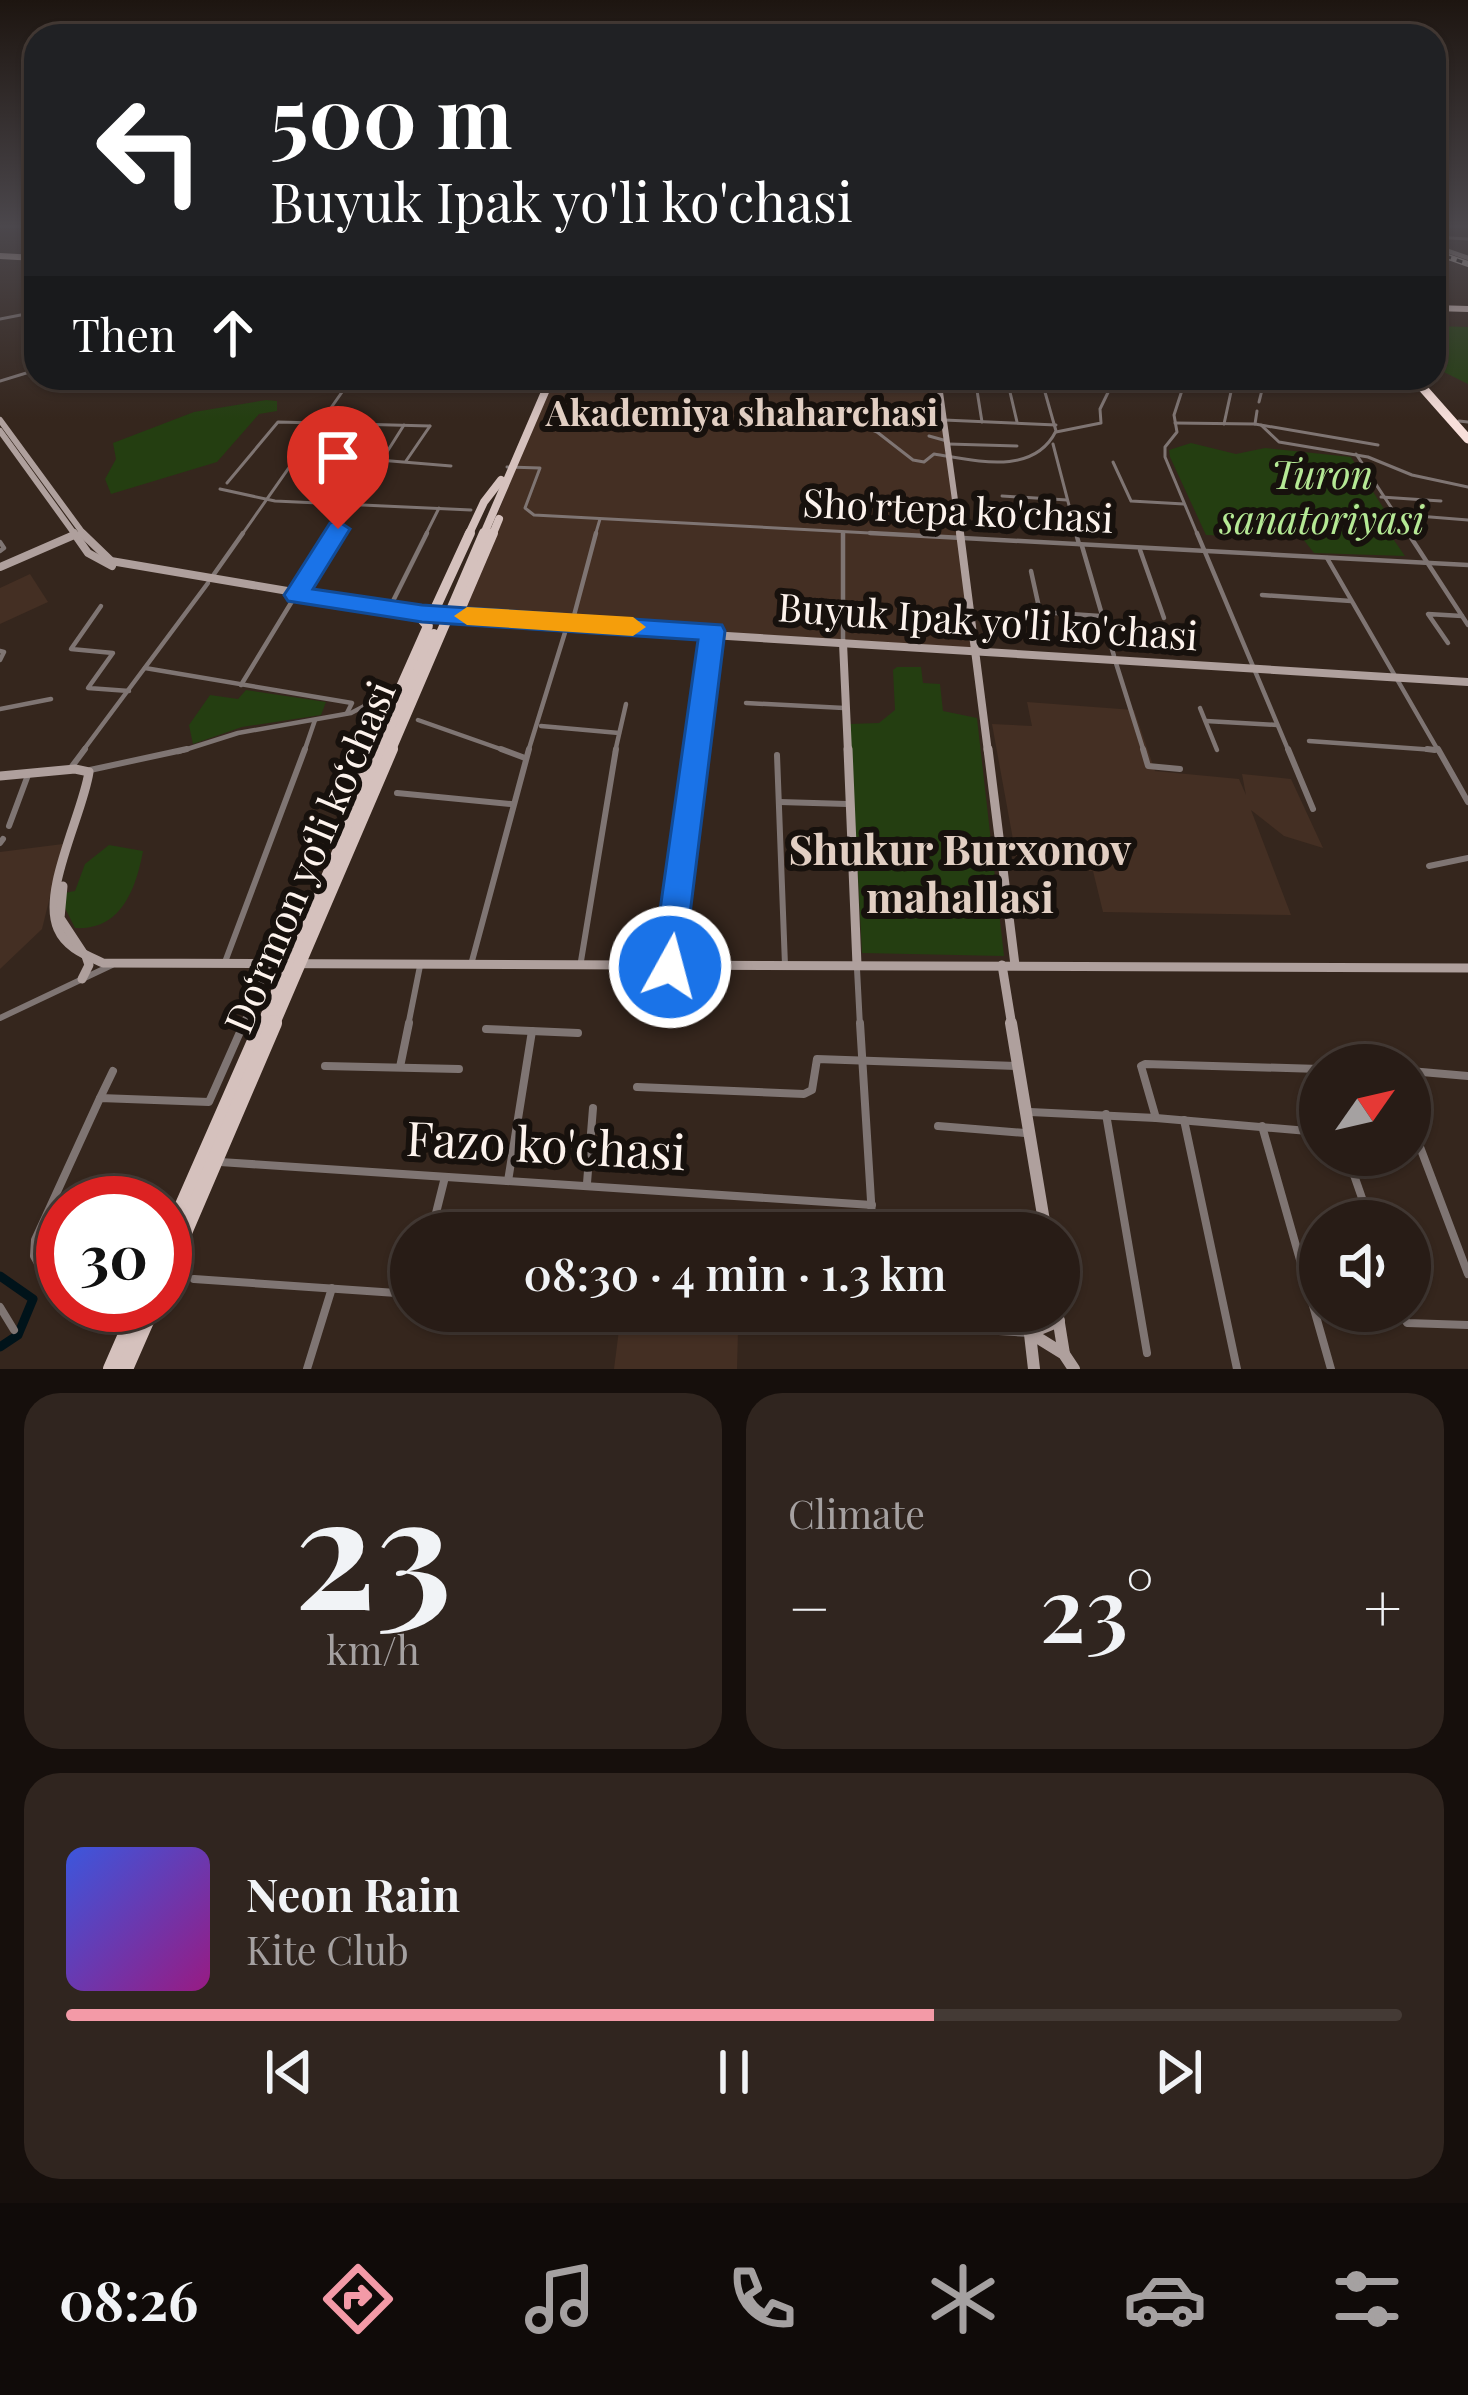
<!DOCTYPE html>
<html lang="en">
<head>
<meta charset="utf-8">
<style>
  :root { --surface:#281c16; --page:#30251f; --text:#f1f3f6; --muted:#a5a1a1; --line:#443a35; --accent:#f39aa7 }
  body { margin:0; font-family:"Playfair Display",serif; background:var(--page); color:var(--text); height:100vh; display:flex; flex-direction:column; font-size:45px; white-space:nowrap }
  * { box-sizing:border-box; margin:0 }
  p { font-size:39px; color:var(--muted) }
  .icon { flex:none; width:66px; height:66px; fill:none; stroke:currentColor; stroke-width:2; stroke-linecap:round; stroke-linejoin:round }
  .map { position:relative; height:1369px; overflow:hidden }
  .details { display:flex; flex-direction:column; gap:24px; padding:24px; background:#160f0c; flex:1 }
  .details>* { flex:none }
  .top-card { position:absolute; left:24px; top:24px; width:1422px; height:366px; border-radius:36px; box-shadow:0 3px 9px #0004,0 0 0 3px var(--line); background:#202124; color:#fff; overflow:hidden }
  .needle { width:78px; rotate:56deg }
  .controls { position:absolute; left:1299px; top:1044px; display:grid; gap:24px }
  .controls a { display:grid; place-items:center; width:132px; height:132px; border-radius:50%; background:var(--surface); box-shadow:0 3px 9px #0004,0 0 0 3px var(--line); font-size:60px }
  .speed { position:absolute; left:36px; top:1176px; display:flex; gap:24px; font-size:60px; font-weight:700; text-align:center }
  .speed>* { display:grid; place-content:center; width:156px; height:156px; border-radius:50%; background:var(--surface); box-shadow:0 3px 9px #0004,0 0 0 3px var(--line); line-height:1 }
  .speed .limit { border:18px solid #d22; background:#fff; color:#111 }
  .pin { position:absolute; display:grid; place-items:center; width:102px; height:102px; color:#fff; margin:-123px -51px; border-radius:50% 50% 50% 0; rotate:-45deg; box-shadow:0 0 12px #0007 }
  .pin .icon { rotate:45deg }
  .me { position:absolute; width:132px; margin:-66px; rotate:7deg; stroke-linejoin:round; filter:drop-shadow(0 0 9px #0008) }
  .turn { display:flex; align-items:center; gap:42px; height:252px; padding:0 48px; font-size:54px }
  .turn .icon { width:156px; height:156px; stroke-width:2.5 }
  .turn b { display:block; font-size:84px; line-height:102px }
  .then { display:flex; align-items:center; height:114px; padding:0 48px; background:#0003; gap:24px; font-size:45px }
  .big { font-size:90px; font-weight:600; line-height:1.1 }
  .details .widget { flex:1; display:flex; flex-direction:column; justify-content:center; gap:18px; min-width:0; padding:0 42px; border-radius:36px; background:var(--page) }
  .details .dial { align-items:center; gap:0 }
  .dial b { font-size:156px; line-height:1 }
  .song { display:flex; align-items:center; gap:36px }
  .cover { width:144px; height:144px; border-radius:18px; background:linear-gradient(135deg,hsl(230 70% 55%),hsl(310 70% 35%)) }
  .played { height:12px; border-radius:6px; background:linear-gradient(90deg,var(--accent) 65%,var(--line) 65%) }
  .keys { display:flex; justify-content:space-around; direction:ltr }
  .heat { display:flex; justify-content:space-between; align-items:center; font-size:66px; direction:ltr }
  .details .tiles { flex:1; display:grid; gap:24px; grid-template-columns:1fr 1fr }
  .widget:last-child { grid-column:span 2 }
  .trip { position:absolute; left:390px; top:1212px; width:690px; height:120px; border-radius:60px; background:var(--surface); box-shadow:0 3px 9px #0004,0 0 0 3px var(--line); font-weight:600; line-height:120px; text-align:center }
  .menu { display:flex; height:192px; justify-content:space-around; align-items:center; background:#100b09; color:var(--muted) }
  .menu .icon { width:84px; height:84px }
  .menu .selected { color:var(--accent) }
  .menu b { font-size:54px; color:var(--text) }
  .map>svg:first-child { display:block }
  .built { fill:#442f23 }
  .green { fill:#243e11 }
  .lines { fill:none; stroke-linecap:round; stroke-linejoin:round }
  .canal { stroke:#00131a; stroke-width:9 }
  .street-far3 { stroke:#7f7573; stroke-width:3 }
  .street-far2 { stroke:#7f7573; stroke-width:4.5 }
  .street-far1 { stroke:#7f7573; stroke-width:6 }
  .street { stroke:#7f7573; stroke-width:8 }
  .secondary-far4 { stroke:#afa09d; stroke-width:4.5 }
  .secondary-far3 { stroke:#afa09d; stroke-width:6 }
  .secondary-far2 { stroke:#afa09d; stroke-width:8 }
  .secondary-far1 { stroke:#afa09d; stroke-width:9 }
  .secondary { stroke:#afa09d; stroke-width:12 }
  .primary-far4 { stroke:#d5c1bd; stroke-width:6 }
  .primary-far3 { stroke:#d5c1bd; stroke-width:8 }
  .primary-far2 { stroke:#d5c1bd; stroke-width:10 }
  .primary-far1 { stroke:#d5c1bd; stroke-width:12 }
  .primary { stroke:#d5c1bd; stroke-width:16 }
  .highway { stroke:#f7dfda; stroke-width:9 }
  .rail-casing { stroke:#ddd2cc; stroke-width:6 }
  .rail { stroke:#17110d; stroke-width:3; stroke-dasharray:6; stroke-linecap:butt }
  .secondary-bridge { stroke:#afa09d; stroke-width:8 }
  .route { fill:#1a73e8; stroke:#114b97; stroke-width:3 }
  .slow { fill:#f59e0b }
  .labels { text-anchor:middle; stroke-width:12; stroke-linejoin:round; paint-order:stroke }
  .far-neighbourhood-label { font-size:36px; font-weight:bold; fill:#e2cfc3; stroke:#17110d }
  .park-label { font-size:39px; font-style:italic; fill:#b5e995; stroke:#17110d }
  .street-label { font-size:39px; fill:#fdf3ed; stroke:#17110d }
  .neighbourhood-label { font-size:42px; font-weight:bold; fill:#e2cfc3; stroke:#17110d }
  .near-street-label { font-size:48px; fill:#fdf3ed; stroke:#17110d }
</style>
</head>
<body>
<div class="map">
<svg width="1468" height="1369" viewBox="0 0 1468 1369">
  <rect width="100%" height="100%" fill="#35261d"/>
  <!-- built -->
  <g class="built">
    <polygon points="551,378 938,378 977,648 466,616 460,610"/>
    <polygon points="30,574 48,602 0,624 0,588"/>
    <polygon points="1027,702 1134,710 1155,771 1239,779 1246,795 1242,774 1291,779 1323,848 1284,836 1251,810 1291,915 1103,912 1093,871 1018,867 992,724 1032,726"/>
    <polygon points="63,844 42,929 0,969 0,852"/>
    <polygon points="620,1322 738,1331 737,1369 614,1369"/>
  </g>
  <!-- green -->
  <g class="green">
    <polygon points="1434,326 1468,327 1468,384 1434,367"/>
    <polygon points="266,400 277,401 277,411 259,414 217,462 111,494 105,479 116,459 113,443 194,412"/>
    <polygon points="1191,443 1236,454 1265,448 1351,457 1393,523 1382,523 1405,556 1314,553 1303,539 1206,535 1170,457 1169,450"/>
    <polygon points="897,667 921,667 923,683 940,684 943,711 977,718 1004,956 862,953 850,724 879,723 895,710 893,670"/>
    <polygon points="246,690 326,702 321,715 242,727 193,744 189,725 210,695 238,699"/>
    <path d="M109,845L143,851C136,889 121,931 75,928L64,906V893L75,891L85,864Z"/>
  </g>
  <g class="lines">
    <!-- canal -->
    <polyline class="canal" points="0,1276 33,1299 18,1335 0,1347"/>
    <!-- street-far3 -->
    <g class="street-far3">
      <polyline points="1434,237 1468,239"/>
      <polyline points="0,319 36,312"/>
      <polyline points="975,378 982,422"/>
      <polyline points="1186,378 1174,415 1177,432 1165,447 1165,457 1198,536"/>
      <polyline points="870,380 939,384"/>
      <polyline points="0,381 36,370"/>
      <polyline points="1305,385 1307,378"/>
      <polyline points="1010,392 1017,422"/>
      <path d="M797,398L877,432L913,460L924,462L934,454C974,460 1033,477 1056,431L1041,378"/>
      <polyline points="1259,402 1265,378"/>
      <polyline points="944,420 1056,425"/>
      <polyline points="1459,421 1468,422"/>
      <polyline points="1175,423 1255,424 1257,411"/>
      <polyline points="1224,424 1234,378"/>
      <polyline points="1255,424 1378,445"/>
      <polyline points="1261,425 1279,442 1368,457 1412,475 1468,487"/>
      <polyline points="1056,432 1101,423 1100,409 1115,378"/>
      <polyline points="929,436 947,441"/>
      <polyline points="948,444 1017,446"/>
      <polyline points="1053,444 1077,536"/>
      <polyline points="1356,454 1410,536"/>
      <polyline points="379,460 451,466"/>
      <polyline points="406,461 430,426"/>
      <polyline points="1113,462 1131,501 1184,504"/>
      <polyline points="507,467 540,468 525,508 534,515 926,536"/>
      <polyline points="227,483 278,422 430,426"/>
      <polyline points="220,489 275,501 471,510"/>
      <polyline points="1002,496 1067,500"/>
      <polyline points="1381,497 1441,501"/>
      <polyline points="1393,514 1468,520"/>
      <polyline points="241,536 347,385"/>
      <polyline points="334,536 404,425"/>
      <polyline points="425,536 439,508"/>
      <polyline points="595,536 600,519"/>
    </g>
    <!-- street-far2 -->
    <g class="street-far2">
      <polyline points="843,533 843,639"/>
      <polyline points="870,533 1468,565"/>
      <polyline points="1076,533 1079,544"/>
      <polyline points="1197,533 1289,752"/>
      <polyline points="1408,533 1468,625"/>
      <polyline points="0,542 4,548 0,551"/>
      <polyline points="1082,546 1114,656"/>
      <polyline points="1140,550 1164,618"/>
      <polyline points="1327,558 1439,752"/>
      <polyline points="1031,571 1040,612 1100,616"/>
      <polyline points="212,577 243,533"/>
      <polyline points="298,592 335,533"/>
      <polyline points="1262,595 1351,601"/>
      <polyline points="101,606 71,649 113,653 88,688 129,691"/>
      <polyline points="387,613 427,533"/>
      <polyline points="572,623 596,533"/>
      <polyline points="1448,643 1428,614 1462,616"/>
      <polyline points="0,651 4,652 0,660"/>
      <polyline points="1115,660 1144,752"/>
      <polyline points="145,668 352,703 347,713"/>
      <polyline points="241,685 294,598"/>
      <polyline points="746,703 844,708"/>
      <polyline points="1200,708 1217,750"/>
      <polyline points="0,709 51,699"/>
      <polyline points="418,720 509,752"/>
      <polyline points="1206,721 1277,725"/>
      <polyline points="541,726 619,733"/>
      <polyline points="1309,741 1435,750"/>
      <polyline points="82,752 208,583"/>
      <polyline points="178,752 238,733 351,713 395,690"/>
      <polyline points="304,752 315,720"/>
      <polyline points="528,752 567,626"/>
      <polyline points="615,752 626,704"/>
      <polyline points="697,752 712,631"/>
    </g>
    <!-- street-far1 -->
    <g class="street-far1">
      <polyline points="501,749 525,758"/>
      <polyline points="1143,749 1148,766 1180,769"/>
      <polyline points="1288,749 1313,809"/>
      <polyline points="1427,749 1435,750"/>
      <polyline points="1438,749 1468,802"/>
      <polyline points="777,755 785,965"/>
      <polyline points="70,769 85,749"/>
      <polyline points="90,770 187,749"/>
      <polyline points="397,793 511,804"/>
      <polyline points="780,802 847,804"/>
      <polyline points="9,826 28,775"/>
      <polyline points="0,843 3,839"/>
      <polyline points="1429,866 1468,858"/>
      <polyline points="472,961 529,749"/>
      <polyline points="581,961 616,749"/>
      <polyline points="670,961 697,749"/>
      <polyline points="225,962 305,749"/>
      <polyline points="857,969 860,1026"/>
      <polyline points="0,1018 112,965"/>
      <polyline points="242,1026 269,964"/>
      <polyline points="408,1026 420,966"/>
    </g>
    <!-- street -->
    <g class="street">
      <polyline points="860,1023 873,1233"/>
      <polyline points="486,1029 578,1033"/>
      <polyline points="325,1066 459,1069"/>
      <polyline points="400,1067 409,1023"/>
      <polyline points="1410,1071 1468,1076"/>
      <polyline points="637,1087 804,1094 812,1090 817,1059 1016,1066"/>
      <polyline points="100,1098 113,1071"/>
      <polyline points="1030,1112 1156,1118 1141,1066 1145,1064 1320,1069"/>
      <polyline points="1106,1114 1147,1353"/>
      <polyline points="1156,1118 1320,1132"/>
      <polyline points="1184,1120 1237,1369"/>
      <polyline points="938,1126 1025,1133"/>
      <polyline points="1262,1126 1331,1369"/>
      <polyline points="1410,1137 1420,1147 1468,1274"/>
      <polyline points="1347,1155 1370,1221"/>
      <polyline points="220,1162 872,1205"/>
      <polyline points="508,1181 532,1031"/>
      <polyline points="587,1183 593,1108"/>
      <polyline points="431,1233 445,1177"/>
      <polyline points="63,1269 40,1267 34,1256 35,1240 100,1098 209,1102 244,1023"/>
      <polyline points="194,1279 411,1294"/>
      <polyline points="0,1307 14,1330"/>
      <polyline points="688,1311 1029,1333"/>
      <polyline points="1401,1311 1407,1323 1468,1325"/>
      <polyline points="307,1369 332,1288"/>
    </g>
    <!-- secondary-far4 -->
    <polyline class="secondary-far4" points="1434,246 1468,258"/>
    <!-- secondary-far3 -->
    <g class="secondary-far3">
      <polyline points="938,378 960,536"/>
      <polyline points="0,420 85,536"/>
      <polyline points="0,431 76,536"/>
    </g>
    <!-- secondary-far2 -->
    <g class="secondary-far2">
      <polyline points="74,533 88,553 112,566"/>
      <polyline points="82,533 111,561 423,614"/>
      <polyline points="960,533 988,752"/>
      <polyline points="0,567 74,535"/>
      <polyline points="453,619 1468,682"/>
      <polyline points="843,643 848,752"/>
    </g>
    <!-- secondary-far1 -->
    <g class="secondary-far1">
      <polyline points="848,749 857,965"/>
      <polyline points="988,749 1015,965"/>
      <path d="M0,776L75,769L89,772C83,813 41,892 58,929C66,948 86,955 103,963L1468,968"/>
      <polyline points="63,886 60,918 83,953"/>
      <polyline points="1002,965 1012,1026"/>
      <polyline points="82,979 89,965 86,956"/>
    </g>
    <!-- secondary -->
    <g class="secondary">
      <polyline points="1011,1023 1046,1233"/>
      <polyline points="1057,1311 1064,1354"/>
      <polyline points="1030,1333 1064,1354 1074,1369"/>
      <polyline points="1030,1333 1059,1321"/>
      <polyline points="1030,1334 1034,1369"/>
    </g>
    <!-- primary-far4 -->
    <g class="primary-far4">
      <polyline points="0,256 36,258"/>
      <polyline points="1434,308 1468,309"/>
    </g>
    <!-- primary-far3 -->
    <g class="primary-far3">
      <polyline points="468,536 484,502 501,480"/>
      <polyline points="483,536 551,378"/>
      <polyline points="492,536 499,519"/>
    </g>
    <!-- primary-far2 -->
    <g class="primary-far2">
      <polyline points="422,613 435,609 470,533"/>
      <polyline points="466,616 460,610 493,533"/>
      <polyline points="372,752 428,626 420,617"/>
      <polyline points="382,752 434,634"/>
      <polyline points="390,752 484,533"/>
    </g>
    <!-- primary-far1 -->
    <g class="primary-far1">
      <polyline points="347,821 350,802 373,749"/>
      <polyline points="262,1026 383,749"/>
      <polyline points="273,1026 392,749"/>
    </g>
    <!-- primary -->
    <g class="primary">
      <polyline points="165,1246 263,1023"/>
      <polyline points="165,1277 274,1023"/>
      <polyline points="111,1369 139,1305"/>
      <polyline points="125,1369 153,1305"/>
    </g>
    <!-- highway -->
    <polyline class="highway" points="1414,378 1468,439"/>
    <!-- rail casing -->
    <g class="rail-casing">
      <polyline id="rail" points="1434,252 1468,264"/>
    </g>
    <!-- rail -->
    <use href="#rail" class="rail"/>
    <!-- secondary-bridge -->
    <polyline class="secondary-bridge" points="434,618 453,619"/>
  </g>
  <!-- sky -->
  <linearGradient id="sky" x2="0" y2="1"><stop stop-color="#1d1510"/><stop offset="0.54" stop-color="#4b474c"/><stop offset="1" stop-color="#4b474c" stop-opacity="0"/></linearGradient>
  <rect width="1468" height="419" fill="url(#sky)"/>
  <!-- route -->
  <polygon class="route" points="338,521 350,529 313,589 422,605 722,625 725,631 682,979 670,984 657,979 652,967 698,640 422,622 288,601 284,595 288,589 330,523"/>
  <!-- slow -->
  <polygon class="slow" points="467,607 633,617 646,627 633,636 467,625 454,616"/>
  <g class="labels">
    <!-- far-neighbourhood labels -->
    <g class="far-neighbourhood-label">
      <text x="742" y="426">Akademiya shaharchasi</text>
    </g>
    <!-- park labels -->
    <g class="park-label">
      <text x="1322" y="489">Turon<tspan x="1322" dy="45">sanatoriyasi</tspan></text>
    </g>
    <!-- street labels -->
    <g class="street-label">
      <text transform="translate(958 511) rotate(3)" y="14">Sho'rtepa ko'chasi</text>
      <text transform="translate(988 622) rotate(4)" y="14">Buyuk Ipak yo'li ko'chasi</text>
      <text transform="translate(310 857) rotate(-67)" y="14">Do‘rmon yo‘li ko‘chasi</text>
    </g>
    <!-- neighbourhood labels -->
    <g class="neighbourhood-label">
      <text x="960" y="865">Shukur Burxonov<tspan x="960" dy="48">mahallasi</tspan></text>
    </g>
    <!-- near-street labels -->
    <g class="near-street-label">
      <text transform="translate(546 1146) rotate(3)" y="17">Fazo ko'chasi</text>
    </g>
  </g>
</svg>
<div class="controls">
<a><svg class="needle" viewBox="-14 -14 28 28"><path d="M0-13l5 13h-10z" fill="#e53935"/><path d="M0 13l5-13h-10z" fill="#a5a1a1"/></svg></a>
<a><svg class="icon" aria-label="sound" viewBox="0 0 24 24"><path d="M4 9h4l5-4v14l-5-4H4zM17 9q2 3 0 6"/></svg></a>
</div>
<div class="speed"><div class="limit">30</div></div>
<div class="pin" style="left:338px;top:529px;background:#d93025"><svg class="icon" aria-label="arrive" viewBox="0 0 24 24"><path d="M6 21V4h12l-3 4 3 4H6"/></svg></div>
<svg class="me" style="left:670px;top:967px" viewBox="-20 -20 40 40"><circle r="17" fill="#1a73e8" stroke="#fff" stroke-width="3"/><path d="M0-11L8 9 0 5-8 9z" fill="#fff"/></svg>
<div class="trip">08:30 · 4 min · 1.3 km</div>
<div class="top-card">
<div class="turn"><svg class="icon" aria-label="left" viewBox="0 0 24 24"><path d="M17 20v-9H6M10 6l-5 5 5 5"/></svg><div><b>500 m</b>Buyuk Ipak yo'li ko'chasi</div></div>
<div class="then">Then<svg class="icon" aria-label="ahead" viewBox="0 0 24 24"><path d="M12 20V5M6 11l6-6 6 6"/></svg></div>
</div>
</div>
<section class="details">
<div class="tiles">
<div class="widget dial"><b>23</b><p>km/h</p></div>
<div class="widget"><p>Climate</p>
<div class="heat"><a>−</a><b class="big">23°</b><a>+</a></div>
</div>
<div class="widget">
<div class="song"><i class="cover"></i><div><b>Neon Rain</b><p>Kite Club</p></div></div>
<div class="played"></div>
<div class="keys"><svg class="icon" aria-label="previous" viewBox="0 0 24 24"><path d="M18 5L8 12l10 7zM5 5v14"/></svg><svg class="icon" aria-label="pause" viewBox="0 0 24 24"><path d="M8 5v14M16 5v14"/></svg><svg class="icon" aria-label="next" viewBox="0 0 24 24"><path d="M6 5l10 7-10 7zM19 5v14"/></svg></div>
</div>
</div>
</section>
<nav class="menu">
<b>08:26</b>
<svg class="icon selected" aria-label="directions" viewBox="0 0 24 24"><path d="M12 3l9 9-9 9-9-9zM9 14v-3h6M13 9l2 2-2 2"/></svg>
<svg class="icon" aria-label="music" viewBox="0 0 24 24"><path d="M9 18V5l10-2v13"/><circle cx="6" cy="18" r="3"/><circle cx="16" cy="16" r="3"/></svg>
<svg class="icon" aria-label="phone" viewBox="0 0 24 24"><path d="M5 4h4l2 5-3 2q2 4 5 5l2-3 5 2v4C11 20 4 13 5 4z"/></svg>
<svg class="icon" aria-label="climate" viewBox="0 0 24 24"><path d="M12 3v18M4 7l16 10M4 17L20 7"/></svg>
<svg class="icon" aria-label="car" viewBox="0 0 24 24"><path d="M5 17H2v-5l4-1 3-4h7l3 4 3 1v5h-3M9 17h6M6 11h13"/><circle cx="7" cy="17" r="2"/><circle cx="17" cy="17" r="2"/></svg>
<svg class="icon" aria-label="filters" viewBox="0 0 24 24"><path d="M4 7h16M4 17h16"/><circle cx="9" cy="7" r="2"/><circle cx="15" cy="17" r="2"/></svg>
</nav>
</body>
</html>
